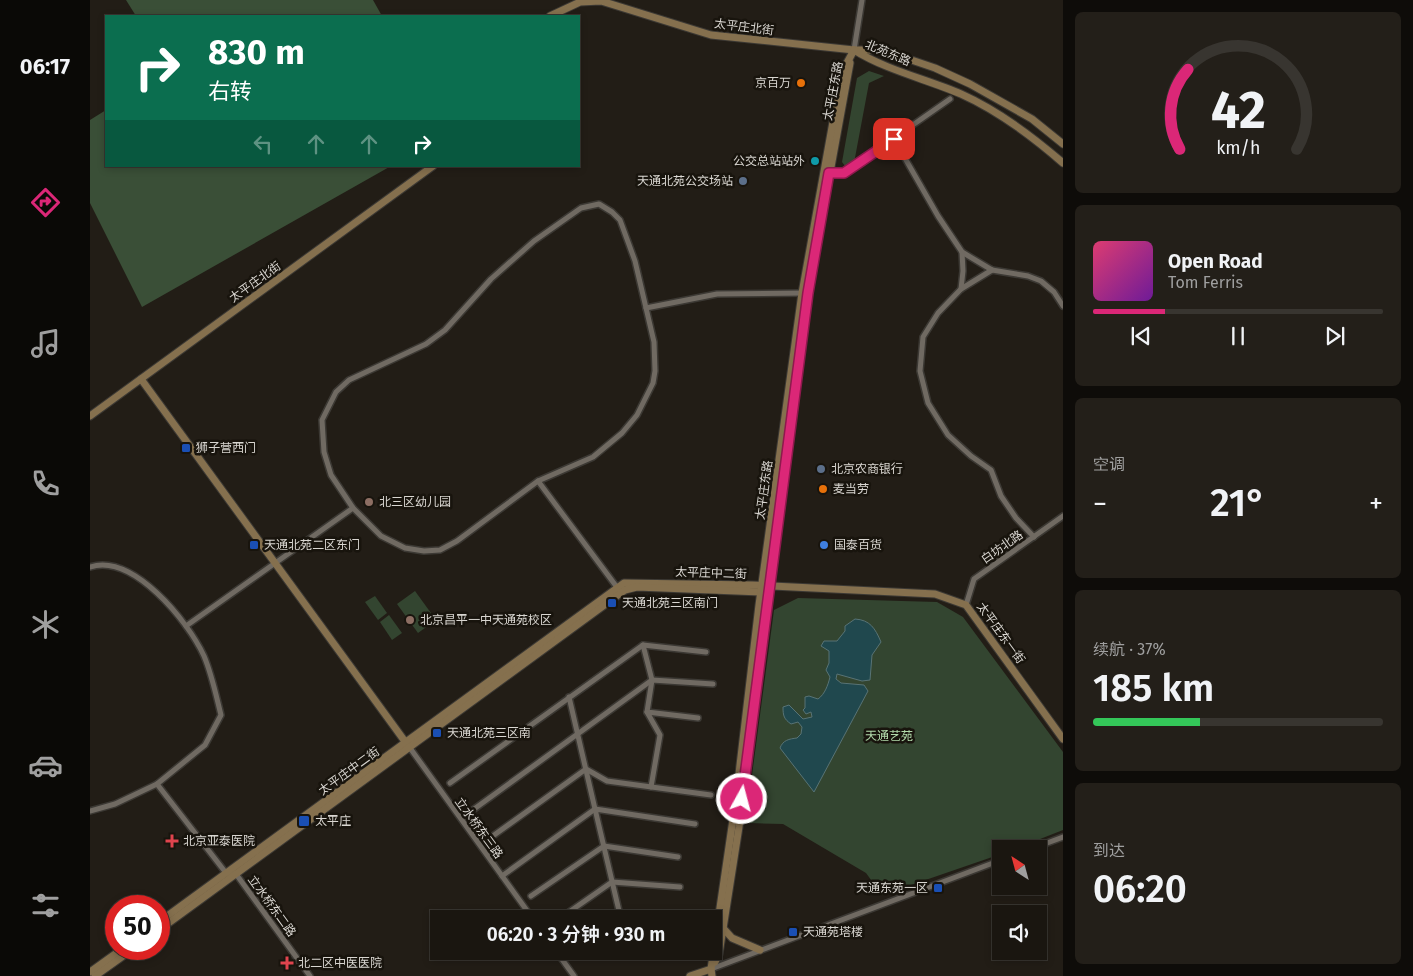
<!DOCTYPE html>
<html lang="zh">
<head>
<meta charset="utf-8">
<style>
  :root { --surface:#1a1610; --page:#231f19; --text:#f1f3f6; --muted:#9f9f9f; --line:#383530; --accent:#db2777 }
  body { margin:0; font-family:"Fira Sans","Noto Sans SC",sans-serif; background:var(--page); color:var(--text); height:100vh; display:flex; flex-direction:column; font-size:19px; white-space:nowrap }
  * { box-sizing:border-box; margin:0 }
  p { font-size:16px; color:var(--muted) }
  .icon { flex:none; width:28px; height:28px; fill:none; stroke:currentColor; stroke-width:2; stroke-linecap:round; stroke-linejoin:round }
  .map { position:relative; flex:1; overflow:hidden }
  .details { display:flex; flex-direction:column; gap:12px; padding:12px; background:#0e0c09; width:350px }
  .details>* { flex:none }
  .guide { position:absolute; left:15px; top:15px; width:475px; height:152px; border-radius:0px; box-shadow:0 2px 8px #0003,0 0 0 1px var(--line); background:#0b6e4f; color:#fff; overflow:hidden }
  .needle { width:32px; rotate:324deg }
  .buttons { position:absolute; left:902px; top:840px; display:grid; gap:10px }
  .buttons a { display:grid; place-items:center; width:55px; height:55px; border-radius:0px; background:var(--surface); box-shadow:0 2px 8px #0003,0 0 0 1px var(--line); font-size:25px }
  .speed { position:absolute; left:15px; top:895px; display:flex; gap:10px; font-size:25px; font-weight:700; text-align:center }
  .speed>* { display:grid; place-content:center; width:65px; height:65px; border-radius:50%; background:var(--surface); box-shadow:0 2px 8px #0003,0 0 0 1px var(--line); line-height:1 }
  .speed .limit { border:8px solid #d22; background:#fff; color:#111 }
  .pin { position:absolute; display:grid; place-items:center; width:42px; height:42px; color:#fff; margin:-21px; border-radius:10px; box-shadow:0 2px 8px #0006 }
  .me { position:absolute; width:55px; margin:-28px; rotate:7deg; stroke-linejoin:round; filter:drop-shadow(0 0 4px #0008) }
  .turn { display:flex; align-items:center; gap:18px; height:105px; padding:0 20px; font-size:22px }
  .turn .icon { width:65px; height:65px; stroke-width:2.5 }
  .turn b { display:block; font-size:35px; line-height:42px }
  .lanes { display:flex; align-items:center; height:48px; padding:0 20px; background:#0003; justify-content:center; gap:25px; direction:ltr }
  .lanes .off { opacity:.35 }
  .big { font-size:38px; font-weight:600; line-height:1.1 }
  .details .widget { flex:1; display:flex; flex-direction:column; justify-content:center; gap:8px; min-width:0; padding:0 18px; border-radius:8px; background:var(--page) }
  .details .dial { align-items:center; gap:0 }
  .dial svg { height:130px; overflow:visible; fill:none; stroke:var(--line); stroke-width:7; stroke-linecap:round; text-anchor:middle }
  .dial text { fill:var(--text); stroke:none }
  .song { display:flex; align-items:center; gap:15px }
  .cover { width:60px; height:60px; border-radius:8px; background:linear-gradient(135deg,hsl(340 70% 55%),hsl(280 70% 35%)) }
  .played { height:5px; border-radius:2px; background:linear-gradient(90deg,var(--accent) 25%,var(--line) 25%) }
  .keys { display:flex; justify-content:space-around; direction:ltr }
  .heat { display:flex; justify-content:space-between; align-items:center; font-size:28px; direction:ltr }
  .charge { height:8px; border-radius:4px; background:linear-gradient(90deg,#34c759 37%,var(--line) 0) }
  .trip { position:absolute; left:340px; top:910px; width:292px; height:50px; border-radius:0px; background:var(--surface); box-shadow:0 2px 8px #0003,0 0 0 1px var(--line); font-weight:600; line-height:50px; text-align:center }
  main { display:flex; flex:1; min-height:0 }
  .tab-bar { display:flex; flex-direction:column; width:90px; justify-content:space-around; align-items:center; background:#0a0906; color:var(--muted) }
  .tab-bar .icon { width:35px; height:35px }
  .tab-bar .selected { color:var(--accent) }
  .tab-bar b { font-size:22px; color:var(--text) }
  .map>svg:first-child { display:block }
  .green { fill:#334530 }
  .forest { fill:#3a4f37 }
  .water { fill:#20484e; stroke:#587375 }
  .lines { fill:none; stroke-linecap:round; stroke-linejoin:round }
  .street-casing { stroke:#3c3934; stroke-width:8 }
  .secondary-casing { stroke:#3c3934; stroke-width:9 }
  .street { stroke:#706a62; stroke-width:5 }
  .secondary { stroke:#85704e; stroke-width:7 }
  .route-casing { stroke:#8e194d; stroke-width:12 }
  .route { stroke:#db2777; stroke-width:9 }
  .food-dot { fill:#e8710a; stroke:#18140d; stroke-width:2 }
  .culture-dot { fill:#0f9aa8; stroke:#18140d; stroke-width:2 }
  .service-dot { fill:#5c6f8a; stroke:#18140d; stroke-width:2 }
  .transit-dot { fill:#1a4fb4; stroke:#18140d; stroke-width:2 }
  .education-dot { fill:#8d6e63; stroke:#18140d; stroke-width:2 }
  .shop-dot { fill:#3f7fe0; stroke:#18140d; stroke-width:2 }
  .health-dot { fill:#e0444e; stroke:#18140d; stroke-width:2 }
  .labels { text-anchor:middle; stroke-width:5; stroke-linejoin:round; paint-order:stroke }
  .street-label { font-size:12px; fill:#d9d6d1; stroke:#18140d }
  .poi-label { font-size:12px; fill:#d9d6d1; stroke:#18140d; text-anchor:start }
  .park-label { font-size:12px; fill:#b1d9aa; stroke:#18140d }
</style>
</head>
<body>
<main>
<nav class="tab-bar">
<b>06:17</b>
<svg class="icon selected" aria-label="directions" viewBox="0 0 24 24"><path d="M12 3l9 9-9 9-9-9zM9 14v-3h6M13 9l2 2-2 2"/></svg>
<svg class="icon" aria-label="music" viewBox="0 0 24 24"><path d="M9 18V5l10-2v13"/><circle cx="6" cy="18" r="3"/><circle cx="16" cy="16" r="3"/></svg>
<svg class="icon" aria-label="phone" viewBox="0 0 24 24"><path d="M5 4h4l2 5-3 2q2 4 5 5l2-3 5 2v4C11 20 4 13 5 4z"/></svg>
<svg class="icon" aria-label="climate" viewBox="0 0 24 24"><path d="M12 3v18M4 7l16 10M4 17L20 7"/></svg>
<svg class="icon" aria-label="car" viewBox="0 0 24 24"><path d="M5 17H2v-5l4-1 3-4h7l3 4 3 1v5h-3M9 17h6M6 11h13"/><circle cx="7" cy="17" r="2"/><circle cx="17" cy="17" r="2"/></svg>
<svg class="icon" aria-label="filters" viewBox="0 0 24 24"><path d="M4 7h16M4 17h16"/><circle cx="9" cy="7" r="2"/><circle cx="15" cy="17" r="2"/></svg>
</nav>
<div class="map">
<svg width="973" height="976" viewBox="0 0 973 976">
  <rect width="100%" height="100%" fill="#221d16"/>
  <!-- green -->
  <g class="green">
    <polygon points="779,71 794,76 779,83 764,163 755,166 752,162 767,78"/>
    <polygon points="325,591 346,620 328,633 307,604"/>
    <polygon points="285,596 297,613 288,620 275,602"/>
    <polygon points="708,598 847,602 873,617 973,752 973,830 925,849 911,849 911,854 792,895 776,873 693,824 659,823 656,820 684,610"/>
    <polygon points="299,615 312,633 302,640 290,622"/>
  </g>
  <!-- forest -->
  <g class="forest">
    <polygon points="36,0 283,0 292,16 46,16"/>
    <polygon points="16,110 16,166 301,166 52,307 0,203 0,120"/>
  </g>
  <!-- water -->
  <path class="water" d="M765,619C780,620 785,628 791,642L782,655L780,680L772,681L747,674L746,679L751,683L774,685L778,691L724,792L690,748C693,740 699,739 707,738L711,734L712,727L708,722L701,724C694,719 693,716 693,707L699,705L713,719L722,717L721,712L716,714L713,710L715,708V697L719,696L728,699C735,694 738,685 740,677L736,670L739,663V651L731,646L734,641H747L755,631V626Z"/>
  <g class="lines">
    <!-- street casing -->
    <g class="street-casing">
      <g id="street">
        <polyline points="764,50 772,0"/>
        <polyline points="804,139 848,216 872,252 902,270 938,276 951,281 964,292 973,306"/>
        <polyline points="739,173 754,173 860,99"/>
        <polygon points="509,204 522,212 530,220 545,261 564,342 565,371 563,383 547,415 532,433 503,457 448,481 367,541 350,550 334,551 315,548 291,536 263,508 241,475 234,452 232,420 246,392 259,380 336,344 355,330 401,279 444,241 491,208"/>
        <polyline points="902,270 871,289 848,313 833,337 830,371 838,403 858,435 881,456 901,470 911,496 926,518 944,537"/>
        <polyline points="871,289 873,271 872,252"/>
        <polyline points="556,308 627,294 715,293"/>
        <polyline points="448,481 529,590"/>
        <path d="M0,567C43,553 98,621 114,656C122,675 126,695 131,715L115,745L67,784L25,804L0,811"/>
        <polyline points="876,605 884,579 973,516"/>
        <polyline points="96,626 263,508"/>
        <polyline points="553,645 562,680 557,712 608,718"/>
        <polyline points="557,712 570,735 561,787"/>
        <polyline points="320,748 443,919"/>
        <polyline points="360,783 553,645 616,652"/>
        <polyline points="67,784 136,873 146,874 220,976"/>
        <polyline points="380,812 562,680 623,684"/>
        <polyline points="400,838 496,769 517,781 621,795"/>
        <polyline points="941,849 973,837"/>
        <polyline points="412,876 505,809 479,697"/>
        <polyline points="441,896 514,846 588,857"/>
        <polyline points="530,917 530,915 583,919"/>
        <polyline points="469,919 522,882 590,887"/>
        <polyline points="525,919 530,915 505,809 605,824"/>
        <polyline points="466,951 484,976"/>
        <polyline points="472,959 482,951"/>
        <polyline points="621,969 911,860"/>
      </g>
    </g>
    <!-- secondary casing -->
    <g class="secondary-casing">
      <g id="secondary">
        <polyline points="460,16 490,2 511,1 621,35 764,50 792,50 845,68 880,84 942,119 973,144"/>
        <path d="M764,50C796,70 836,79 871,94C909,111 942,136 973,163"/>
        <polyline points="51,379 319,747"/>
        <polyline points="0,416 343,166"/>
        <polyline points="69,922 534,583 662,585 845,594 876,605 973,739"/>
        <polyline points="633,928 642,938 670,950"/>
        <polyline points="69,930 535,590 547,587 671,592 675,590"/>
        <polyline points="625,962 629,954 649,827 718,293 760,63"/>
        <polyline points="0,972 32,949"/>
        <polyline points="5,976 43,949"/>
        <polyline points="600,976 621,969"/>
        <polyline points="622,976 621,969 646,799 669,605 712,293 752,72 764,50"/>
      </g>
    </g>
    <!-- street -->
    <use href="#street" class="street"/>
    <!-- secondary -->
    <use href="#secondary" class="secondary"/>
  </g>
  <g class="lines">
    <!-- route casing -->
    <g class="route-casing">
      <polyline id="route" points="652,799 718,293 739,173 754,173 804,139"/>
    </g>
    <!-- route -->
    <use href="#route" class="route"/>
  </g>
  <!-- markers -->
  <g class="food-dot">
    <circle cx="711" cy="83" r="5"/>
    <circle cx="733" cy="489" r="5"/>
  </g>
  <circle class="culture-dot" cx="725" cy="161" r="5"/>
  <g class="service-dot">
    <circle cx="653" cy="181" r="5"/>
    <circle cx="731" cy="469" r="5"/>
  </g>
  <g class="transit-dot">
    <rect x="91" y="443" width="10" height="10" rx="2.5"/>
    <rect x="159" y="540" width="10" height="10" rx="2.5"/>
    <rect x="517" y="598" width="10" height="10" rx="2.5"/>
    <rect x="342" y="728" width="10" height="10" rx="2.5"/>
    <rect x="208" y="815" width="12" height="12" rx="2.5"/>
    <rect x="843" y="883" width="10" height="10" rx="2.5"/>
    <rect x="698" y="927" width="10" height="10" rx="2.5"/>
  </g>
  <g class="education-dot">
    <circle cx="279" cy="502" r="5"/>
    <circle cx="320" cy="620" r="5"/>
  </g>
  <circle class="shop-dot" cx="734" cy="545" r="5"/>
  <g class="health-dot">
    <path d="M79.5 833.5h5v5h5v5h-5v5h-5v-5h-5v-5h5z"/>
    <path d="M194.5 955.5h5v5h5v5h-5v5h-5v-5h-5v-5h5z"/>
  </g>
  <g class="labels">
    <!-- street labels -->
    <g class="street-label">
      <text transform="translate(654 27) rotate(7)" y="4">太平庄北街</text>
      <text transform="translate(798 53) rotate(23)" y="4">北苑东路</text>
      <text transform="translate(743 91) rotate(-79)" y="4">太平庄东路</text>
      <text transform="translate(165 282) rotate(-36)" y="4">太平庄北街</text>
      <text transform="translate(674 490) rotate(-82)" y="4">太平庄东路</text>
      <text transform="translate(912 547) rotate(-35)" y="4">白坊北路</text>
      <text transform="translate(621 573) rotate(2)" y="4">太平庄中二街</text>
      <text transform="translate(911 633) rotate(54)" y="4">太平庄东一街</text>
      <text transform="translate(259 771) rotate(-36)" y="4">太平庄中二街</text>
      <text transform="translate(389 828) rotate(54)" y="4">立水桥东三路</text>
      <text transform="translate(182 906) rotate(54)" y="4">立水桥东二路</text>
    </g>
    <!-- poi labels -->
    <g class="poi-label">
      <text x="701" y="87" text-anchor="end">京百万</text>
      <text x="715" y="165" text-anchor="end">公交总站站外</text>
      <text x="643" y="185" text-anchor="end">天通北苑公交场站</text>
      <text x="106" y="452">狮子营西门</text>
      <text x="741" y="473">北京农商银行</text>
      <text x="743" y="493">麦当劳</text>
      <text x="289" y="506">北三区幼儿园</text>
      <text x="174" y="549">天通北苑二区东门</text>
      <text x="744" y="549">国泰百货</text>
      <text x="532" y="607">天通北苑三区南门</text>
      <text x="330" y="624">北京昌平一中天通苑校区</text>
      <text x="357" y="737">天通北苑三区南</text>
      <text x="225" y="825">太平庄</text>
      <text x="93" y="845">北京亚泰医院</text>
      <text x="838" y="892" text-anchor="end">天通东苑一区</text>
      <text x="713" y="936">天通苑塔楼</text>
      <text x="208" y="967">北二区中医医院</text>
    </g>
    <!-- park labels -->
    <g class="park-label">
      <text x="799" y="740">天通艺苑</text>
    </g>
  </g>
</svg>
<div class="buttons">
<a><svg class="needle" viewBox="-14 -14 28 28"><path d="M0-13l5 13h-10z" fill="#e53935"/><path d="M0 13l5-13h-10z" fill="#9f9f9f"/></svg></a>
<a><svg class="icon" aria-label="sound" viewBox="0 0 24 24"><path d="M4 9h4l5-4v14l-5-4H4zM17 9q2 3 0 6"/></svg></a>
</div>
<div class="speed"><div class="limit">50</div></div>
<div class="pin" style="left:804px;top:139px;background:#d93025"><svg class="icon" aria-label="arrive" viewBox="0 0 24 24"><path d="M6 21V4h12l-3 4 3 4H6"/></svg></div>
<svg class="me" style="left:652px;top:799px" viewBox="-20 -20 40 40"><circle r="17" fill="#db2777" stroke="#fff" stroke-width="3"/><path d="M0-11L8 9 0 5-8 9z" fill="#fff"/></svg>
<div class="trip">06:20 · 3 分钟 · 930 m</div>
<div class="guide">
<div class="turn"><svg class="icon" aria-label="right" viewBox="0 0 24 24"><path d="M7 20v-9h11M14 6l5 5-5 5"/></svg><div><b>830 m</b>右转</div></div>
<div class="lanes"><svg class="icon off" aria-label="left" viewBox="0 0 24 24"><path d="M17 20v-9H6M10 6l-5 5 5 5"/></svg><svg class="icon off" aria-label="ahead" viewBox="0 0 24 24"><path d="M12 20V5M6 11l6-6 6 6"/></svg><svg class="icon off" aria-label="ahead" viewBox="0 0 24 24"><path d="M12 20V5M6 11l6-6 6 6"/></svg><svg class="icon" aria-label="right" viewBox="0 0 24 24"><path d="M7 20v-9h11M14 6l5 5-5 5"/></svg></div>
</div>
</div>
<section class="details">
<div class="widget dial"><svg viewBox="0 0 100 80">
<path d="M14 69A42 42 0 1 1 86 69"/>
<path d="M14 69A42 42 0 0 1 19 20" stroke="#db2777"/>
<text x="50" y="56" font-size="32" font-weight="700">42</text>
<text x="50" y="72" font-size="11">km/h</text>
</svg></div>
<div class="widget">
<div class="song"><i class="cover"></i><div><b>Open Road</b><p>Tom Ferris</p></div></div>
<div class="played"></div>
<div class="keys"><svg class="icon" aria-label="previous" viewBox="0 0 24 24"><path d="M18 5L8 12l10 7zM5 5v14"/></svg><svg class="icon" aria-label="pause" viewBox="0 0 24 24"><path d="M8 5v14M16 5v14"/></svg><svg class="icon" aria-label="next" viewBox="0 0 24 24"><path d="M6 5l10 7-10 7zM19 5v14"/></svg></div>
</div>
<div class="widget"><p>空调</p>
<div class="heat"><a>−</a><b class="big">21°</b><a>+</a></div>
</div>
<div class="widget"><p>续航 · 37%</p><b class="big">185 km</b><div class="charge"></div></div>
<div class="widget"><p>到达</p><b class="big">06:20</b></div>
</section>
</main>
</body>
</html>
